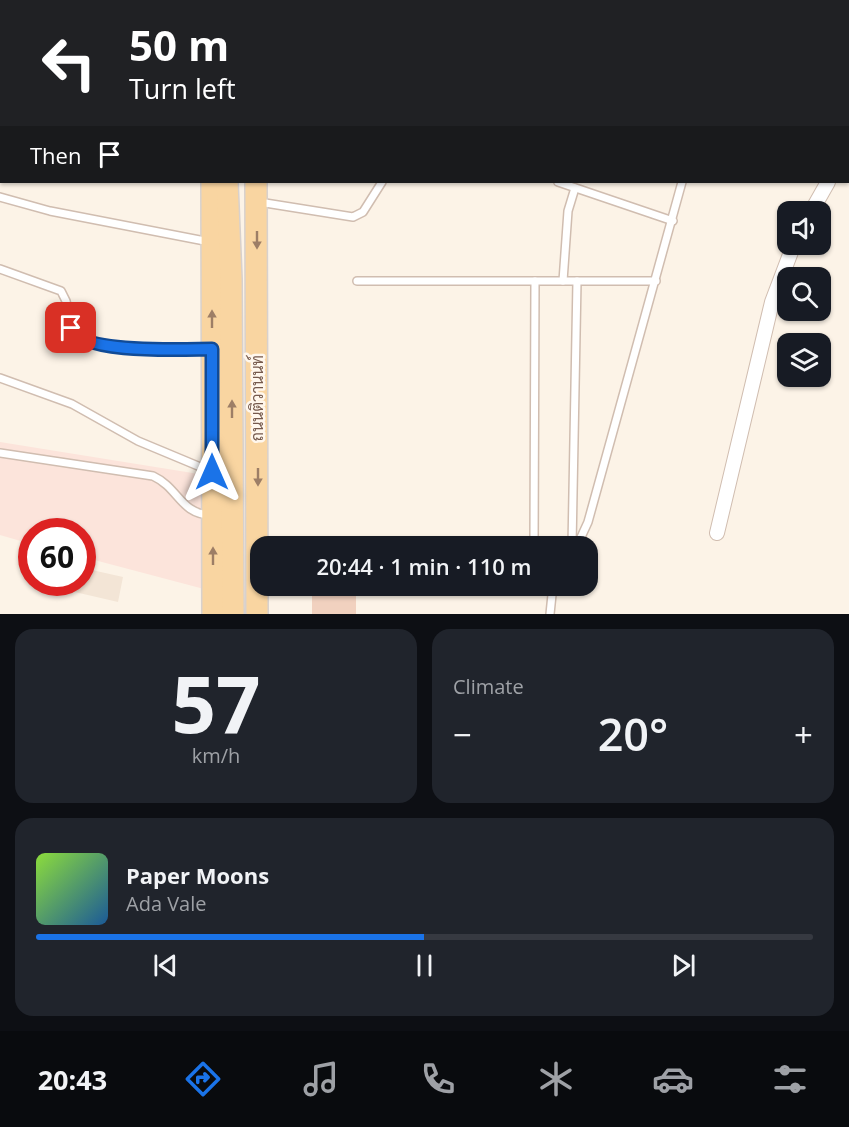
<!DOCTYPE html>
<html lang="en">
<head>
<meta charset="utf-8">
<style>
  :root { --surface:#171b24; --page:#20242c; --text:#f1f3f6; --muted:#9ea1a6; --line:#363941; --accent:#1a73e8 }
  body { margin:0; font-family:"Open Sans",Sarabun,sans-serif; background:var(--page); color:var(--text); height:100vh; display:flex; flex-direction:column; font-size:22px; white-space:nowrap }
  * { box-sizing:border-box; margin:0 }
  p { font-size:20px; color:var(--muted) }
  .icon { flex:none; width:33px; height:33px; fill:none; stroke:currentColor; stroke-width:2; stroke-linecap:round; stroke-linejoin:round }
  .map { position:relative; height:614px; overflow:hidden }
  .drawer { display:flex; flex-direction:column; gap:15px; padding:15px; background:#0d0f14; flex:1 }
  .drawer>* { flex:none }
  .hud { position:absolute; left:0px; top:0px; width:849px; height:183px; box-shadow:0 2px 4px #0004; background:#202124; color:#fff; overflow:hidden }
  .fabs { position:absolute; left:777px; top:201px; display:grid; gap:12px }
  .fabs a { display:grid; place-items:center; width:54px; height:54px; border-radius:12px; background:var(--surface); box-shadow:0 2px 4px #0004; font-size:30px }
  .speed { position:absolute; left:18px; top:518px; display:flex; gap:12px; font-size:30px; font-weight:700; text-align:center }
  .speed>* { display:grid; place-content:center; width:78px; height:78px; border-radius:50%; background:var(--surface); box-shadow:0 2px 4px #0004; line-height:1 }
  .speed .limit { border:9px solid #d22; background:#fff; color:#111 }
  .pin { position:absolute; display:grid; place-items:center; width:51px; height:51px; color:#fff; margin:-26px; border-radius:12px; box-shadow:0 3px 9px #0006 }
  .me { position:absolute; width:66px; margin:-33px; rotate:0deg; stroke-linejoin:round; filter:drop-shadow(0 0 4px #0008) }
  .turn { display:flex; align-items:center; gap:21px; height:126px; padding:0 30px; font-size:27px }
  .turn .icon { width:78px; height:78px; stroke-width:2.5 }
  .turn b { display:block; font-size:42px; line-height:51px }
  .then { display:flex; align-items:center; height:57px; padding:0 30px; background:#0003; gap:12px; font-size:22px }
  .big { font-size:45px; font-weight:600; line-height:1.1 }
  .drawer .tile { flex:1; display:flex; flex-direction:column; justify-content:center; gap:9px; min-width:0; padding:0 21px; border-radius:18px; background:var(--page) }
  .drawer .dial { align-items:center; gap:0 }
  .dial b { font-size:78px; line-height:1 }
  .song { display:flex; align-items:center; gap:18px }
  .cover { width:72px; height:72px; border-radius:9px; background:linear-gradient(135deg,hsl(90 70% 55%),hsl(210 70% 35%)) }
  .played { height:6px; border-radius:3px; background:linear-gradient(90deg,var(--accent) 50%,var(--line) 50%) }
  .keys { display:flex; justify-content:space-around; direction:ltr }
  .heat { display:flex; justify-content:space-between; align-items:center; font-size:33px; direction:ltr }
  .drawer .tiles { flex:1; display:grid; gap:15px; grid-template-columns:1fr 1fr }
  .tile:last-child { grid-column:span 2 }
  .trip { position:absolute; left:250px; top:536px; width:348px; height:60px; border-radius:18px; background:var(--surface); box-shadow:0 2px 4px #0004; font-weight:600; line-height:60px; text-align:center }
  .dock { display:flex; height:96px; justify-content:space-around; align-items:center; background:#090b0e; color:var(--muted) }
  .dock .icon { width:42px; height:42px }
  .dock .current { color:var(--accent) }
  .dock b { font-size:27px; color:var(--text) }
  .map>svg:first-child { display:block }
  .residential { fill:#f3e5d6 }
  .commercial { fill:#fce4db }
  .building { fill:#f1d1bf }
  .lines { fill:none; stroke-linecap:round; stroke-linejoin:round }
  .service-casing { stroke:#d0bdb0; stroke-width:10 }
  .minor-casing { stroke:#d0bdb0; stroke-width:16 }
  .primary-casing { stroke:#d8d1cd; stroke-width:24 }
  .service { stroke:#fff; stroke-width:7 }
  .minor { stroke:#fff; stroke-width:14 }
  .primary { stroke:#f9d5a1; stroke-width:21 }
  .oneway { fill:#9d7e66 }
  .route-casing { stroke:#114b97; stroke-width:15 }
  .route { stroke:#1a73e8; stroke-width:10 }
  .labels { text-anchor:middle; stroke-width:5; stroke-linejoin:round; paint-order:stroke }
  .street-label { font-size:16px; fill:#75594c; stroke:#fff7ed }
</style>
</head>
<body>
<div class="map">
<svg width="849" height="614" viewBox="0 0 849 614">
  <rect width="100%" height="100%" fill="#fcf3e7"/>
  <!-- residential -->
  <g class="residential">
    <polygon points="704,0 849,0 849,16 848,2"/>
    <polygon points="83,568 123,577 118,602 49,586 50,582 82,582"/>
  </g>
  <!-- commercial -->
  <polygon class="commercial" points="0,442 205,475 204,589 83,557 82,531 32,531 31,544 0,535"/>
  <!-- building -->
  <rect class="building" x="312" y="585" width="44" height="29"/>
  <g class="lines">
    <!-- service casing -->
    <g class="service-casing">
      <g id="service">
        <polyline points="124,2 125,0"/>
        <polyline points="558,182 673,221"/>
        <polyline points="0,197 50,211 210,242"/>
        <polyline points="259,202 353,217 363,212 382,182"/>
        <path d="M0,269L61,291L66,301L73,334C111,357 167,349 210,349"/>
        <polyline points="357,281 656,281"/>
        <polyline points="563,281 568,211 575,188"/>
        <polyline points="0,378 72,404 138,441 210,471"/>
        <path d="M0,453L153,476C179,488 180,514 211,515"/>
        <polyline points="534,546 535,281"/>
        <polyline points="572,546 577,281"/>
        <polyline points="577,546 588,522 682,182"/>
        <polyline points="550,614 553,585"/>
      </g>
    </g>
    <!-- minor casing -->
    <g class="minor-casing">
      <g id="minor">
        <polyline points="681,0 683,2"/>
        <polyline points="695,2 696,0"/>
        <polyline points="848,155 849,157"/>
        <polyline points="811,212 828,182"/>
        <polyline points="717,533 772,302 794,244"/>
      </g>
    </g>
    <!-- primary casing -->
    <g class="primary-casing">
      <g id="primary">
        <polyline points="221,0 221,2"/>
        <polyline points="252,0 252,2"/>
        <polyline points="212,182 213,614"/>
        <polyline points="227,182 231,279 233,614"/>
        <polyline points="256,182 257,614"/>
      </g>
    </g>
    <!-- service -->
    <use href="#service" class="service"/>
    <!-- minor -->
    <use href="#minor" class="minor"/>
    <!-- primary -->
    <use href="#primary" class="primary"/>
  </g>
  <!-- one-way arrows -->
  <defs><path id="oneway-solid" d="M-6-.8H1V-3.2L6.5 0L1 3.2V.8H-6Z" transform="scale(1.5)"/></defs>
  <g class="oneway">
    <use href="#oneway-solid" transform="translate(257 240) rotate(90)"/>
    <use href="#oneway-solid" transform="translate(212 319) rotate(-90)"/>
    <use href="#oneway-solid" transform="translate(232 409) rotate(-90)"/>
    <use href="#oneway-solid" transform="translate(258 477) rotate(90)"/>
    <use href="#oneway-solid" transform="translate(213 556) rotate(-90)"/>
  </g>
  <g class="lines">
    <!-- route casing -->
    <g class="route-casing">
      <path id="route" d="M71,328C80,355 186,349 212,349V472"/>
    </g>
    <!-- route -->
    <use href="#route" class="route"/>
  </g>
  <g class="labels">
    <!-- street labels -->
    <g class="street-label">
      <text transform="translate(257 398) rotate(-90)" y="6">ถนนติวานนท์</text>
    </g>
  </g>
</svg>
<div class="fabs">
<a><svg class="icon" aria-label="sound" viewBox="0 0 24 24"><path d="M4 9h4l5-4v14l-5-4H4zM17 9q2 3 0 6"/></svg></a>
<a><svg class="icon" aria-label="search" viewBox="0 0 24 24"><circle cx="10" cy="10" r="6"/><path d="M15 15l6 6"/></svg></a>
<a><svg class="icon" aria-label="layers" viewBox="0 0 24 24"><path d="M12 4l9 5-9 5-9-5zM3 14l9 5 9-5"/></svg></a>
</div>
<div class="speed"><div class="limit">60</div></div>
<div class="pin" style="left:71px;top:328px;background:#d93025"><svg class="icon" aria-label="arrive" viewBox="0 0 24 24"><path d="M6 21V4h12l-3 4 3 4H6"/></svg></div>
<svg class="me" style="left:212px;top:472px" viewBox="-20 -20 40 40"><path d="M0-17L14 15 0 8-14 15z" fill="#1a73e8" stroke="#fff" stroke-width="4"/></svg>
<div class="trip">20:44 · 1 min · 110 m</div>
<div class="hud">
<div class="turn"><svg class="icon" aria-label="left" viewBox="0 0 24 24"><path d="M17 20v-9H6M10 6l-5 5 5 5"/></svg><div><b>50 m</b>Turn left</div></div>
<div class="then">Then<svg class="icon" aria-label="arrive" viewBox="0 0 24 24"><path d="M6 21V4h12l-3 4 3 4H6"/></svg></div>
</div>
</div>
<section class="drawer">
<div class="tiles">
<div class="tile dial"><b>57</b><p>km/h</p></div>
<div class="tile"><p>Climate</p>
<div class="heat"><a>−</a><b class="big">20°</b><a>+</a></div>
</div>
<div class="tile">
<div class="song"><i class="cover"></i><div><b>Paper Moons</b><p>Ada Vale</p></div></div>
<div class="played"></div>
<div class="keys"><svg class="icon" aria-label="previous" viewBox="0 0 24 24"><path d="M18 5L8 12l10 7zM5 5v14"/></svg><svg class="icon" aria-label="pause" viewBox="0 0 24 24"><path d="M8 5v14M16 5v14"/></svg><svg class="icon" aria-label="next" viewBox="0 0 24 24"><path d="M6 5l10 7-10 7zM19 5v14"/></svg></div>
</div>
</div>
</section>
<nav class="dock">
<b>20:43</b>
<svg class="icon current" aria-label="directions" viewBox="0 0 24 24"><path d="M12 3l9 9-9 9-9-9zM9 14v-3h6M13 9l2 2-2 2"/></svg>
<svg class="icon" aria-label="music" viewBox="0 0 24 24"><path d="M9 18V5l10-2v13"/><circle cx="6" cy="18" r="3"/><circle cx="16" cy="16" r="3"/></svg>
<svg class="icon" aria-label="phone" viewBox="0 0 24 24"><path d="M5 4h4l2 5-3 2q2 4 5 5l2-3 5 2v4C11 20 4 13 5 4z"/></svg>
<svg class="icon" aria-label="climate" viewBox="0 0 24 24"><path d="M12 3v18M4 7l16 10M4 17L20 7"/></svg>
<svg class="icon" aria-label="car" viewBox="0 0 24 24"><path d="M5 17H2v-5l4-1 3-4h7l3 4 3 1v5h-3M9 17h6M6 11h13"/><circle cx="7" cy="17" r="2"/><circle cx="17" cy="17" r="2"/></svg>
<svg class="icon" aria-label="filters" viewBox="0 0 24 24"><path d="M4 7h16M4 17h16"/><circle cx="9" cy="7" r="2"/><circle cx="15" cy="17" r="2"/></svg>
</nav>
</body>
</html>
